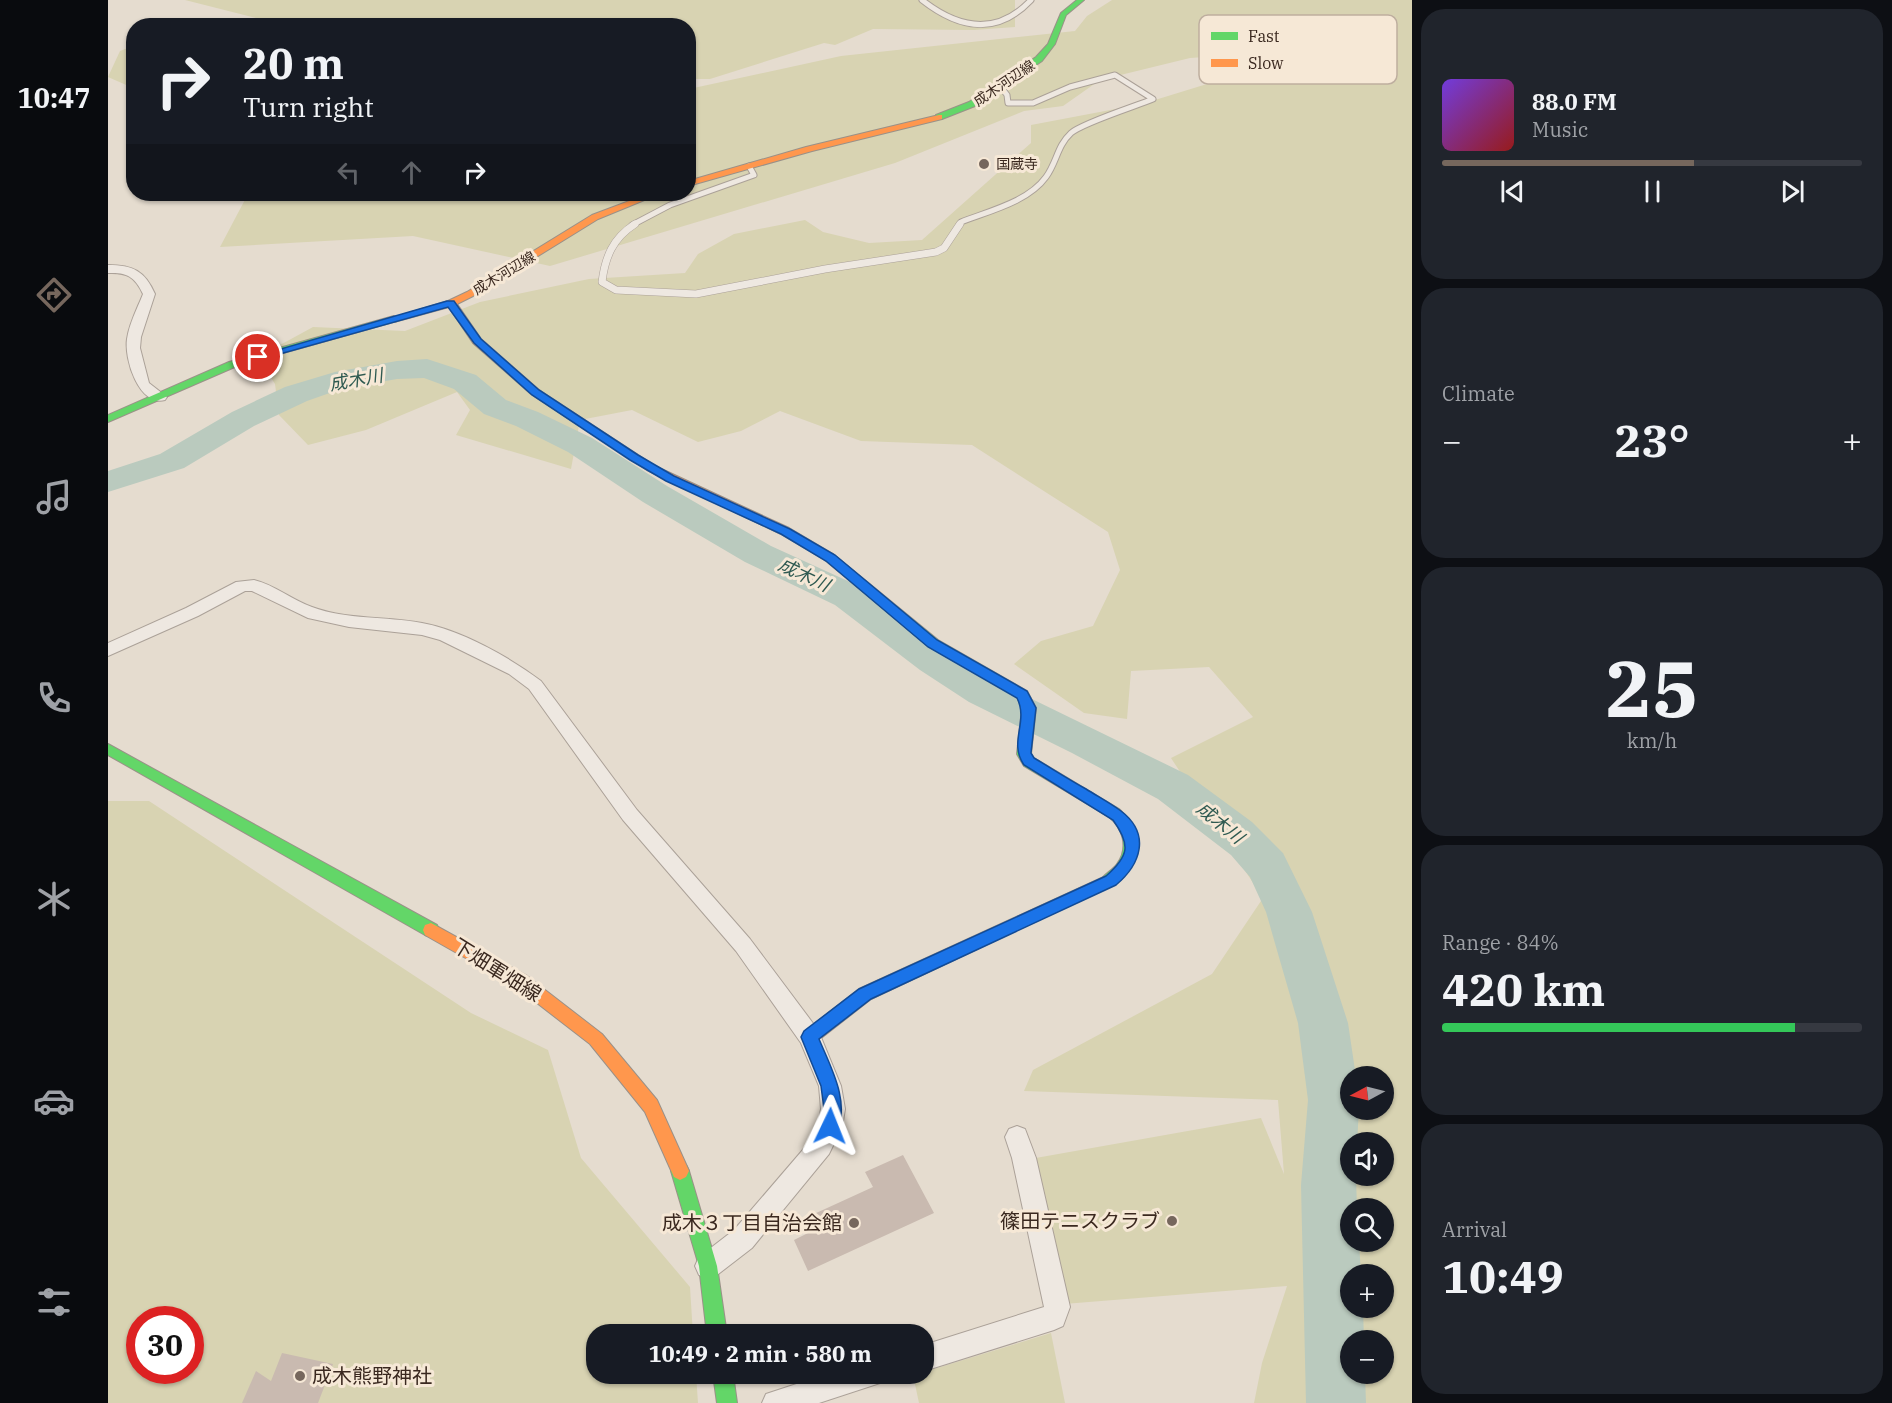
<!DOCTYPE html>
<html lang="en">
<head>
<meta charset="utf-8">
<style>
  :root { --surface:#171b24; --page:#20242c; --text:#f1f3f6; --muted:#9ea1a6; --line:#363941; --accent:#76675d }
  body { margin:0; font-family:"IBM Plex Serif","Noto Sans JP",serif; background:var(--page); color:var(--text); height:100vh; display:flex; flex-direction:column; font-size:22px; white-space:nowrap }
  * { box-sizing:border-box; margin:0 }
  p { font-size:20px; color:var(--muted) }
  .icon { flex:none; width:33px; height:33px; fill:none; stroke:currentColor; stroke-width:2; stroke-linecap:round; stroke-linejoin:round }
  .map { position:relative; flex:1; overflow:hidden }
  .side { display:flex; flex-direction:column; gap:9px; padding:9px; background:#0d0f14; width:480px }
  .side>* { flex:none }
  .guide { position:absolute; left:18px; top:18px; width:570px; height:183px; border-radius:24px; box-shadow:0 2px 4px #0004; background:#171b24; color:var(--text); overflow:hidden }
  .needle { width:39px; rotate:263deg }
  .fabs { position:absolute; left:1232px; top:1066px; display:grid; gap:12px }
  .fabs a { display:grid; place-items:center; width:54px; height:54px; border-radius:50%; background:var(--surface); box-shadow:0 2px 4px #0004; font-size:30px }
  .speed { position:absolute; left:18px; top:1306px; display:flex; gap:12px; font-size:30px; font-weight:700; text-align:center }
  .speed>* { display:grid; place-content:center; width:78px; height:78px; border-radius:50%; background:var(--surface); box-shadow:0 2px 4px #0004; line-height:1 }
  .speed .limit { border:9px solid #d22; background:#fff; color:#111 }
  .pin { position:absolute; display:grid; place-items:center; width:51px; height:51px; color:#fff; margin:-26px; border:3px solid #fff; border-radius:50%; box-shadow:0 2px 6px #0007 }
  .me { position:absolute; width:66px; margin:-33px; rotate:2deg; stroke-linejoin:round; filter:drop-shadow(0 0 4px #0008) }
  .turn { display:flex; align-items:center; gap:21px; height:126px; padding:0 18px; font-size:27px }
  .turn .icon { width:78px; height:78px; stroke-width:2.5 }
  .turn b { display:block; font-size:42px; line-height:51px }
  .lanes { display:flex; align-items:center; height:57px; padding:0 18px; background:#0003; justify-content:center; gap:30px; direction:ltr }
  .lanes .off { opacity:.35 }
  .big { font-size:45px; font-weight:700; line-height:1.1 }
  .side .card { flex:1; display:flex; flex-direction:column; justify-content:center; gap:9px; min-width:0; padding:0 21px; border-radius:24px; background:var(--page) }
  .side .dial { align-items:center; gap:0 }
  .dial b { font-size:78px; line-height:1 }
  .song { display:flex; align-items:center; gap:18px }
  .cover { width:72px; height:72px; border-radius:9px; background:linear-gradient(135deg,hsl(260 70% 55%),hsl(0 70% 35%)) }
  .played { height:6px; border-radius:3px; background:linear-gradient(90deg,var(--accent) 60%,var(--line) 60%) }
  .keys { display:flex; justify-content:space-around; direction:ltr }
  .heat { display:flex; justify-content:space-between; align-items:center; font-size:33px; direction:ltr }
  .charge { height:9px; border-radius:4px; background:linear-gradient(90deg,#34c759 84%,var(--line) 0) }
  .trip { position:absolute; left:478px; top:1324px; width:348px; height:60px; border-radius:24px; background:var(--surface); box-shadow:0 2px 4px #0004; font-weight:700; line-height:60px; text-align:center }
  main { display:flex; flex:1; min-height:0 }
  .dock { display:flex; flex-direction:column; width:108px; justify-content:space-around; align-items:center; background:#090b0e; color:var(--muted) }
  .dock .icon { width:42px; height:42px }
  .dock .active { color:var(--accent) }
  .dock b { font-size:27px; color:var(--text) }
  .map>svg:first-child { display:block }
  .green { fill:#d8d3b2; fill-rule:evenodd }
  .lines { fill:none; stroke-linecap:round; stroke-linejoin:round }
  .river { fill:#bacabe; fill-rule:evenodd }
  .building { fill:#c9bab0 }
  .lane-far1-casing { stroke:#aba198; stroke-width:7 }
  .lane-casing { stroke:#aba198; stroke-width:8 }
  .street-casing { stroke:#aba198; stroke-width:2 }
  .fast-casing { stroke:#9a9188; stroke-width:2 }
  .slow-casing { stroke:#9a9188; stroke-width:2 }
  .lane-far1 { stroke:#eee8e1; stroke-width:5 }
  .lane { stroke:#eee8e1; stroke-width:7 }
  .street { fill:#eee8e1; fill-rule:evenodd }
  .fast { fill:#63d668; fill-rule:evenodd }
  .slow { fill:#ff974d; fill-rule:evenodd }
  .route { fill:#1a73e8; stroke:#114b97; stroke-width:1.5 }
  .poi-dot { fill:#76675d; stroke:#f6e8d6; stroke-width:2 }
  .labels { text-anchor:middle; stroke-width:6; stroke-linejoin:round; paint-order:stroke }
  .far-street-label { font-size:14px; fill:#3a281f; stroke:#f6e8d6 }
  .far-poi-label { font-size:14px; fill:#3a281f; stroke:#f6e8d6; text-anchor:start }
  .water-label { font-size:18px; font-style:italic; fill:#2f5a51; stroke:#f6e8d6 }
  .near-street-label { font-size:20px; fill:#3a281f; stroke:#f6e8d6 }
  .near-poi-label { font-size:20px; fill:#3a281f; stroke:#f6e8d6; text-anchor:end }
  .key { fill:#f6e8d6; stroke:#beae9f; stroke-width:1.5 }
  .key-label { font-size:16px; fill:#3a281f }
</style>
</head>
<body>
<main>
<nav class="dock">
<b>10:47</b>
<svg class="icon active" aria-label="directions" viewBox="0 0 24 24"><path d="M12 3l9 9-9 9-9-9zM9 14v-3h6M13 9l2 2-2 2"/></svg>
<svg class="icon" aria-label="music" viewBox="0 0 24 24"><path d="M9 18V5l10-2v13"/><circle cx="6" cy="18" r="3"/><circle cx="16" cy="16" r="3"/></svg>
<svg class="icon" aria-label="phone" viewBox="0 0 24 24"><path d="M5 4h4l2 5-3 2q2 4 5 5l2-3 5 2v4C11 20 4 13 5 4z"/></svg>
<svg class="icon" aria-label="climate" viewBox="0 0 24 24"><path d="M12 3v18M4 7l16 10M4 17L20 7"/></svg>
<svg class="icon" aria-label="car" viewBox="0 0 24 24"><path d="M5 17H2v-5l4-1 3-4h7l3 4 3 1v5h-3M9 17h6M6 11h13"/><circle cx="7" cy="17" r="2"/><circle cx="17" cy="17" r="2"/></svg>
<svg class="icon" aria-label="filters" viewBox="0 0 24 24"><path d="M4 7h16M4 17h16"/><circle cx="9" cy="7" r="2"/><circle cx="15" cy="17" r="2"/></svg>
</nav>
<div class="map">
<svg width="1304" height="1403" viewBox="0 0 1304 1403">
  <rect width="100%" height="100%" fill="#e5dccf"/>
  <!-- green -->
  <g class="green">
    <polygon points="77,0 907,0 907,27 866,30 765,29 727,45 716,43 602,79 581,79 580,26 180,26"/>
    <path d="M1004,0H1304V1403H1146L1154,1363L1179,1286L956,1304L922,1159L1153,1118L1176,1174L1170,1100L916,1091L925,1070L1104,974L1155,898L1063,758L1145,717L1101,667L1023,671L1019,719L976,713L906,664L933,641L985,626L1012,570L1000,532L864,445L753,441L672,411L633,431L590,442L524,410L472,420L463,469L348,435L362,410L349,392L258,430L200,445L171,415L167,384L150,357L205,327L297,331L372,302L481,279L577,273L590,254L626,234L697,220L715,232L761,243L814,240L923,143V125L1034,104L1112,80L1127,68L1097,57L1082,58L992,80L955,106L916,111L787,163L442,266L305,236L112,247L140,194H580L581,89L733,56L967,31L979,16ZM1242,1077H1275V1110H1242ZM1242,1143H1275V1176H1242ZM1242,1209H1275V1242H1242ZM1242,1275H1275V1308H1242ZM1242,1341H1275V1374H1242Z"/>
    <polygon points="25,46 26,46 25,88 0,77 12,51"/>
    <path d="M0,801H41L363,1013L440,1050L473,1158L582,1287L585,1335H489V1374H588L590,1403H0ZM32,1320H82V1371H32Z"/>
    <polygon points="943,1333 957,1403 811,1403 805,1375 816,1374 816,1372"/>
  </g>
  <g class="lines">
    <!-- river -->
    <polygon class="river" points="319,359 368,375 398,400 430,412 484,438 559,486 663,546 753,587 840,650 889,682 1080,775 1144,822 1175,853 1204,912 1240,1023 1248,1077 1242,1077 1242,1110 1251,1110 1249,1143 1242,1143 1242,1176 1248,1176 1249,1209 1242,1209 1242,1242 1251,1242 1253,1275 1242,1275 1242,1308 1255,1308 1256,1341 1242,1341 1242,1374 1257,1374 1258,1403 1198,1403 1193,1185 1200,1100 1190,1023 1158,912 1142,877 1123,855 1050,799 964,753 861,702 812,670 727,605 637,562 535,502 460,452 408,426 376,414 346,389 316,378 289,379 233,389 199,401 146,426 76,468 0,492 0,471 52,454 124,412 177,387 227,372 289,361"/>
  </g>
  <!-- building -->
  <g class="building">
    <polygon points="795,1155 826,1213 700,1271 686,1240 712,1227 706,1214 765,1187 757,1172"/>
    <polygon points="174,1353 225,1364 210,1403 134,1403 148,1371 163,1381"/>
  </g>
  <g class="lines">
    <!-- lane-far1 casing -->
    <g class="lane-far1-casing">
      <g id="lane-far1">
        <path d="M814,0C851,29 889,36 923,0"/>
        <polyline points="524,225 562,205 646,175 641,166"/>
        <path d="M851,225L853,222C881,211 920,202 938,177C949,162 949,146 963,133C974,123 1028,106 1045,99L1007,75L962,87L925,103H900L899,95L893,87"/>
      </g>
    </g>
    <!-- lane casing -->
    <g class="lane-casing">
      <path id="lane" d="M527,224C505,238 497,257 494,282L508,290L588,294L717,269L828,252L836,248L852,224"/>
    </g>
    <!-- street casing -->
    <g class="street-casing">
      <g id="street">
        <path d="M0,265C25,265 37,271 47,294L33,337L32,348L41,383L59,397L57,400C31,407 16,359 19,339C21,324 29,309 35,294C27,277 19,272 0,273Z"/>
        <path d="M146,580C167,585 184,600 204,607C239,620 278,616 314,623C353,630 401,657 433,681L529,810L642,939L710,1030L733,1086L737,1109L734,1127L721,1154L644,1248L609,1275L600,1279L591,1275L587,1266L591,1257L626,1230L705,1138L710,1126L713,1109L711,1086L693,1043L628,951L515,820L421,689L401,674L332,640L314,635L241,627L200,618L144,591H137L90,616L0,656V643L78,608L128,582Z"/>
        <polygon points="909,1126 917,1129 928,1158 962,1307 955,1326 946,1330 816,1371 816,1345 936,1307 904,1158 897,1137 901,1129"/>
        <polygon points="719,1374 776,1374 772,1383 711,1403 654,1403 658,1394"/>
      </g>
    </g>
    <!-- fast casing -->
    <g class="fast-casing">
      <g id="fast">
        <polygon points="969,0 976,0 958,15 947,44 934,61 867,106 834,119 828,119 828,115 861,102 928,57 940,44 953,13"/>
        <polygon points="286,316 291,319 289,321 129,366 0,422 0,415 121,362"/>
        <path d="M721,553L725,554L830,640L919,691L928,708L923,754L926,758L1011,809L1021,819L1030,841L1027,860L1014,879L1000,887L995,885L992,881C996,874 1004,871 1009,864C1021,848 1015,828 1001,817L916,766L909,754L914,708L909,697L820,646L717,560L715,557L717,554Z"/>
        <polygon points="0,744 329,925 331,930 329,935 323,937 317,935 0,755"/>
        <polygon points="572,1162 578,1165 581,1171 609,1266 619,1335 599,1335 591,1266 563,1171 566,1165"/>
        <polygon points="605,1374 625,1374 629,1403 609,1403"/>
      </g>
    </g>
    <!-- slow casing -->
    <g class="slow-casing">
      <g id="slow">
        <polygon points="831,115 834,115 834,119 704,151 580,186 580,181 698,147"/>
        <polygon points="540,194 551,194 490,219 365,296 349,304 373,339 431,390 547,466 681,528 725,554 727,557 725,560 717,560 673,534 539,470 423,394 365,343 341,307 286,322 281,319 340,301 359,292 484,215"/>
        <polygon points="1000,875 1005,877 1008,881 1005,885 763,999 708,1042 702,1044 696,1042 694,1037 696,1032 751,989"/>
        <polygon points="323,923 419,976 494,1034 549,1100 581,1171 578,1177 572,1180 566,1177 537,1112 482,1044 407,986 317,935 315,930 317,925"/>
      </g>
    </g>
    <!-- lane-far1 -->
    <use href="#lane-far1" class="lane-far1"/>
    <!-- lane -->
    <use href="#lane" class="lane"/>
    <!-- street -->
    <use href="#street" class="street"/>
    <!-- fast -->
    <use href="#fast" class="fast"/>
    <!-- slow -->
    <use href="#slow" class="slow"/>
  </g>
  <!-- route -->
  <path class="route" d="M339,301H346L373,339L431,390L530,455L566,476L682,529L727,555L829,640L919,691L928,708L923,753L926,758C943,768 960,779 978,789C989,796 1002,803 1013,811C1043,834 1033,864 1008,885L763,999L711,1039C723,1068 742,1101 729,1132L722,1135L716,1132L713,1126L716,1109L713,1086L693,1037L696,1031L751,989L998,876C1021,856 1023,845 1005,820L916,765C900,742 921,722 909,698L820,647L718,561L673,534L558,481L522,460L424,395L366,343L340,307L154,359L145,357Z"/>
  <!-- markers -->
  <g class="poi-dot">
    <circle cx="876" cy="164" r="6"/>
    <circle cx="1064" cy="1221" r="6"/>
    <circle cx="746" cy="1223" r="6"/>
    <circle cx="192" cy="1376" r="6"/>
  </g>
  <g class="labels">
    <!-- far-street labels -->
    <g class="far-street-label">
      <text transform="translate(896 83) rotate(-34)" y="5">成木河辺線</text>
      <text transform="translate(396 273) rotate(-31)" y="5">成木河辺線</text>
    </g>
    <!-- far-poi labels -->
    <g class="far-poi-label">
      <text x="888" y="169">国蔵寺</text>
    </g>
    <!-- water labels -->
    <g class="water-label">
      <text transform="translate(248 380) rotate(-10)" y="6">成木川</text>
      <text transform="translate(696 575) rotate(25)" y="6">成木川</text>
      <text transform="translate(1112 823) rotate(39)" y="6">成木川</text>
    </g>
    <!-- near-street labels -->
    <g class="near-street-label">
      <text transform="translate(389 970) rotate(32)" y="7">下畑軍畑線</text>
    </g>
    <!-- near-poi labels -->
    <g class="near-poi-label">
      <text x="1052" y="1228">篠田テニスクラブ</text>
      <text x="734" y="1230">成木３丁目自治会館</text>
      <text x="204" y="1383" text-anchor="start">成木熊野神社</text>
    </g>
  </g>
  <!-- legend -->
  <rect x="1091" y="15" width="198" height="69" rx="9" class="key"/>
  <rect x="1103" y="32" width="27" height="8" fill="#63d668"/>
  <rect x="1103" y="59" width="27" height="8" fill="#ff974d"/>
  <g class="key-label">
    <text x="1140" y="42">Fast</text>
    <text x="1140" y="69">Slow</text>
  </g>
</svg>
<div class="fabs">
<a><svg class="needle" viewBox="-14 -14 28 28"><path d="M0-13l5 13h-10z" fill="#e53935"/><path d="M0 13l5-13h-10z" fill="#9ea1a6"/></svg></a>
<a><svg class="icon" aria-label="sound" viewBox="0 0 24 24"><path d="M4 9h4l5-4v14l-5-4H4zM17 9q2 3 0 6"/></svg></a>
<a><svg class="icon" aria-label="search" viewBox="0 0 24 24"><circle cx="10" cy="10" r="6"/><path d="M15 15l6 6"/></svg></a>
<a>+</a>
<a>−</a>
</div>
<div class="speed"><div class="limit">30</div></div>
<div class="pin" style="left:150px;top:357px;background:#d93025"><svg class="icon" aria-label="arrive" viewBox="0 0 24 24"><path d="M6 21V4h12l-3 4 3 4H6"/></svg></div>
<svg class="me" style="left:722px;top:1126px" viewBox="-20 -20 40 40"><path d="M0-17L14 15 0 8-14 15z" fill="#1a73e8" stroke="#fff" stroke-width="4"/></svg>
<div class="trip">10:49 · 2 min · 580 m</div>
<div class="guide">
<div class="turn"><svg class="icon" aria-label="right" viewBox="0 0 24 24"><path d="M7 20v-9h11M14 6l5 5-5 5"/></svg><div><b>20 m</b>Turn right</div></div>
<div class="lanes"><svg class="icon off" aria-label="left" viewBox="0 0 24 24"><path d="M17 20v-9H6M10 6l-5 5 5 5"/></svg><svg class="icon off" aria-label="ahead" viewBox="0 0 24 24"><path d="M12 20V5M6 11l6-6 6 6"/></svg><svg class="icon" aria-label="right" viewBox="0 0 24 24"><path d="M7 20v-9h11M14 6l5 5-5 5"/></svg></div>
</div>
</div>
<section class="side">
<div class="card">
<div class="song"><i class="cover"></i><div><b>88.0 FM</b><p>Music</p></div></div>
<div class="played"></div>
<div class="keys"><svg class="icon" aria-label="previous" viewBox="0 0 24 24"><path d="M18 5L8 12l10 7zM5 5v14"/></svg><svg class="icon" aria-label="pause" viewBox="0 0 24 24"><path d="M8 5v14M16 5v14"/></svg><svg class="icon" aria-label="next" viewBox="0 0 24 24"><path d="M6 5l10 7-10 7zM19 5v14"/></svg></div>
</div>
<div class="card"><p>Climate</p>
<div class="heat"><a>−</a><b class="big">23°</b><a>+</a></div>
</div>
<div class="card dial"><b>25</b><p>km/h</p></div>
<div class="card"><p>Range · 84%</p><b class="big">420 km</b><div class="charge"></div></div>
<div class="card"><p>Arrival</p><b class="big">10:49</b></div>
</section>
</main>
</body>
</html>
